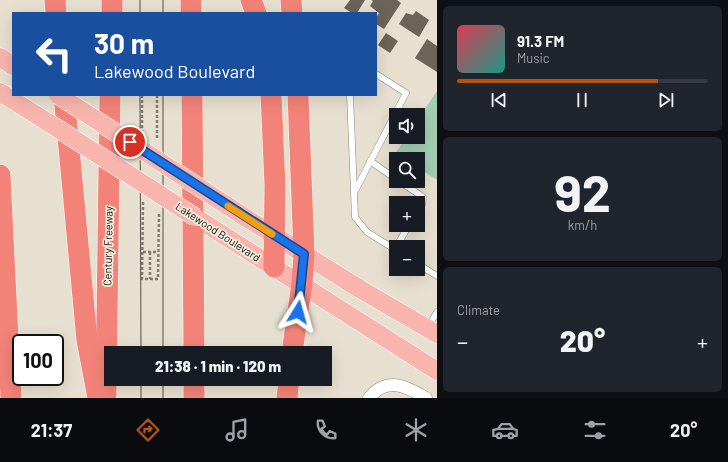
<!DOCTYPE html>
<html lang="en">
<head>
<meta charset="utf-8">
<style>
  :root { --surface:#171b24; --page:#20242c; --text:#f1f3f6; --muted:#9ea1a6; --line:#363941; --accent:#b45309 }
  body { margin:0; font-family:Barlow,sans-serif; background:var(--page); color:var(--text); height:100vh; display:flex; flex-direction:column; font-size:15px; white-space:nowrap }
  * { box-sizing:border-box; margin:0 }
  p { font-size:13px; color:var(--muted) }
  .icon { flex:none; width:22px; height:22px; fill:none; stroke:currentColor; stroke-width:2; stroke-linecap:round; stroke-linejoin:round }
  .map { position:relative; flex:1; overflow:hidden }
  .panel { display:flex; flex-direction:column; gap:6px; padding:6px; background:#0d0f14; width:291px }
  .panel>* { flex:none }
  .hud { position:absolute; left:12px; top:12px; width:365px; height:84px; border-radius:0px; box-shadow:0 4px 16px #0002; background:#1a4fa0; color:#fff; overflow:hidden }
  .buttons { position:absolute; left:389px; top:108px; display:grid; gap:8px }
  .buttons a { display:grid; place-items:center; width:36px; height:36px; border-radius:0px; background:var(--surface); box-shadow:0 4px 16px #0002; font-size:20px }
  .speed { position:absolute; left:12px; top:334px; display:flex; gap:8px; font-size:20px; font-weight:700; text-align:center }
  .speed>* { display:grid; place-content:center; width:52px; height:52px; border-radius:50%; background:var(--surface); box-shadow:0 4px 16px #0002; line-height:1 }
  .speed .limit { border:2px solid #111; border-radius:6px; background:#fff; color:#111 }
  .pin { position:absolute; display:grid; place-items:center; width:34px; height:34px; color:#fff; margin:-17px; border:2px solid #fff; border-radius:50%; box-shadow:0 1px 4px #0007 }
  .me { position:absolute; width:44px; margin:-22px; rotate:8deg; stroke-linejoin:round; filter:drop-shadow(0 0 3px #0008) }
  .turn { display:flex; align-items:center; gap:14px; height:84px; padding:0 16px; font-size:18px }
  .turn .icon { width:52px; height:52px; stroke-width:2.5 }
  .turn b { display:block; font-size:28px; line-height:34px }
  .big { font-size:30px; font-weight:800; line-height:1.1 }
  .panel .widget { flex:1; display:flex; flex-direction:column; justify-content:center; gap:6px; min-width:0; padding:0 14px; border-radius:6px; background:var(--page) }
  .panel .dial { align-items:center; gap:0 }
  .dial b { font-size:52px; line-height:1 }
  .song { display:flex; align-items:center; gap:12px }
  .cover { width:48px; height:48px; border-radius:6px; background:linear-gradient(135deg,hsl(350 70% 55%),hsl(170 70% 35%)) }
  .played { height:4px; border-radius:2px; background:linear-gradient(90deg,var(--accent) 80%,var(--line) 80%) }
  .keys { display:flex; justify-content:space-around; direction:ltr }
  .heat { display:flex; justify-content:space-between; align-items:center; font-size:22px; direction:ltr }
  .trip { position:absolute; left:104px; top:346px; width:228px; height:40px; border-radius:0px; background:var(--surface); box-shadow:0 4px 16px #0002; font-weight:800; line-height:40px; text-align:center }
  .dock { display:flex; height:64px; justify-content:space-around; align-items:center; background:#090b0e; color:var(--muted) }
  .dock .icon { width:28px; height:28px }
  .dock .current { color:var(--accent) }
  .dock b { font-size:18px; color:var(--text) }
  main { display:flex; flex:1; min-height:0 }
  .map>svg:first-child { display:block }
  .green { fill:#a4cdb1 }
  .building { fill:#6b6457 }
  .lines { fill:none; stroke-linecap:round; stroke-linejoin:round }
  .lane-casing { stroke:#8f887a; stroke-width:7 }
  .street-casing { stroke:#8f887a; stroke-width:13 }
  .primary-casing { stroke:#fff; stroke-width:19 }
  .highway-casing { stroke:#fff; stroke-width:22 }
  .path { stroke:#817c71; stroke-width:2.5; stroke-dasharray:3 2; stroke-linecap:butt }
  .lane { stroke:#fff; stroke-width:6 }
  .street { stroke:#fff; stroke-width:12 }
  .primary { stroke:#f8b5ae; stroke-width:18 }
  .highway { stroke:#f38378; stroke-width:21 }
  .tram { stroke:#545047; stroke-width:1 }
  .primary-bridge-casing { stroke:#fff; stroke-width:19; stroke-linecap:butt }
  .primary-bridge { stroke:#f8b5ae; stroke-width:18 }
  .route-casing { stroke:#114b97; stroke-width:10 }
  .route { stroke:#1a73e8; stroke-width:7 }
  .slow { stroke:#f59e0b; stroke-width:7 }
  .labels { text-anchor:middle; stroke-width:3.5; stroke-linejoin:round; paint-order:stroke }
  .street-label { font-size:11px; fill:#0f0d08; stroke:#f4ecdc }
</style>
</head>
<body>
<main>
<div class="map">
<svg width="437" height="398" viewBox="0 0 437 398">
  <rect width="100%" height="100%" fill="#e7dfcf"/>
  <!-- green -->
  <polygon class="green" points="437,91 437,180 418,168 418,159 404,159 395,154 406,137 418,137 418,119"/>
  <!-- building -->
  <g class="building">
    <polygon points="350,0 365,0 357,13 352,13 344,8"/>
    <polygon points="371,0 397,0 401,3 384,29 376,24 376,18 379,13 370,6 373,1"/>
    <polygon points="416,11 429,20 419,37 399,24 406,13 413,15"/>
    <polygon points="386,33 398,41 390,53 378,45"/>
    <polygon points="427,39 437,46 437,72 415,58"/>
  </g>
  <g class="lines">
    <!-- lane casing -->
    <g class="lane-casing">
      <g id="lane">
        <polyline points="350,95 355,217 367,232 396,250"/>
        <polyline points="370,161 396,179"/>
        <polyline points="399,181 423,197 422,205 418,211"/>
        <polyline points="355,191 406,93 376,74"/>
        <polyline points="395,249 409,225"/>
        <polyline points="418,264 437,276"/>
        <polyline points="428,327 437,312"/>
      </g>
    </g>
    <!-- street casing -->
    <g class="street-casing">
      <path id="street" d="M369,398C387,376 406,386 426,398"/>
    </g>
    <!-- primary casing -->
    <g class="primary-casing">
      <g id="primary">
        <polyline points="0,57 13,66"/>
        <polyline points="0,92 49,123"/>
        <polyline points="240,214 360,289 437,334"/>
        <polyline points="195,217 437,371"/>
      </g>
    </g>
    <!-- highway casing -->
    <g class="highway-casing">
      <g id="highway">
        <polyline points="55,0 56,13"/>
        <polyline points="191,0 191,13"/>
        <polyline points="251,0 256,13"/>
        <polyline points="291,0 292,13"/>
        <polyline points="112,13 112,0"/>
        <polyline points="64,95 87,340 98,398"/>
        <polyline points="192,95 194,353"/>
        <polyline points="271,95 275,185 274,267"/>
        <polyline points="0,175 11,398"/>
        <polyline points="292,353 302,283 304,254 298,95"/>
        <polyline points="194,379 194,398"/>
        <polyline points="106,394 110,95"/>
        <polyline points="287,398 289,379"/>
      </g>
    </g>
    <!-- path -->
    <g class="path">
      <polyline points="142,95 142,131"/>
      <polyline points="157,95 157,140"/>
      <polyline points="143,202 142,279 158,279 159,213"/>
      <polyline points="143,252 156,252"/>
      <polyline points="150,252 150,279"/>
    </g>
    <!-- lane -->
    <use href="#lane" class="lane"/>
    <!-- street -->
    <use href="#street" class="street"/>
    <!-- primary -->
    <use href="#primary" class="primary"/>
    <!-- highway -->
    <use href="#highway" class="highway"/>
    <!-- tram -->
    <g class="tram">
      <polyline points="140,0 140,13"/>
      <polyline points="163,0 163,13"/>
      <polyline points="140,95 141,353"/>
      <polyline points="163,95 163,353"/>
      <polyline points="141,379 141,398"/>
      <polyline points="163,398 163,379"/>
    </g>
    <!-- primary-bridge casing -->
    <g class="primary-bridge-casing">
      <g id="primary-bridge">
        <polyline points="58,95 240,214"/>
        <polyline points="49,123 195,217"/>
      </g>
    </g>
    <!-- primary-bridge -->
    <use href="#primary-bridge" class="primary-bridge"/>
  </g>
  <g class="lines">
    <!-- route casing -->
    <g class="route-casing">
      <polyline id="route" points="130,142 304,254 298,312"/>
    </g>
    <!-- route -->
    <use href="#route" class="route"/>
    <!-- slow -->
    <polyline class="slow" points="228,206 272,234"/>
  </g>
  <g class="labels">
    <!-- street labels -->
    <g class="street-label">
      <text transform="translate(218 232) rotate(33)" y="4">Lakewood Boulevard</text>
      <text transform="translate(108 246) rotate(-89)" y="4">Century Freeway</text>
    </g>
  </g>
</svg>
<div class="buttons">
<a><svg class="icon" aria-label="sound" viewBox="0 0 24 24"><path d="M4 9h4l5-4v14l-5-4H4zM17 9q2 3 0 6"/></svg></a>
<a><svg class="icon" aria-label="search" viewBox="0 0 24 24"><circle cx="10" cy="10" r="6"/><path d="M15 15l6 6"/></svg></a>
<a>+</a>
<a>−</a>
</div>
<div class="speed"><div class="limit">100</div></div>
<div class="pin" style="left:130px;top:142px;background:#d93025"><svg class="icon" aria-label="arrive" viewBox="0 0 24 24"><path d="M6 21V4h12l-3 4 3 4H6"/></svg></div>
<svg class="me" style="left:298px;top:312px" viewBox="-20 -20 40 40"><path d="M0-17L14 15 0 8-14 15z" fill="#1a73e8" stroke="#fff" stroke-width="4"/></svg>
<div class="trip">21:38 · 1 min · 120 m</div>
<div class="hud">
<div class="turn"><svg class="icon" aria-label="left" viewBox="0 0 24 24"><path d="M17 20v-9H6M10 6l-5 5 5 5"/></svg><div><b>30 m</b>Lakewood Boulevard</div></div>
</div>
</div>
<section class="panel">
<div class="widget">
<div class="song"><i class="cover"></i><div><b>91.3 FM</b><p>Music</p></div></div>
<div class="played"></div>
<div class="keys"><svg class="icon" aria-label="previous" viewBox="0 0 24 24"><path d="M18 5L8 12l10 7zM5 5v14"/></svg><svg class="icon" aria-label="pause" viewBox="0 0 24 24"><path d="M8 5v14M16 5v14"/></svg><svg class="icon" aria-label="next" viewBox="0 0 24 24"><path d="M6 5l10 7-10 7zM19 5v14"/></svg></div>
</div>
<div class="widget dial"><b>92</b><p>km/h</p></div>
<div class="widget"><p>Climate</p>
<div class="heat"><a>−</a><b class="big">20°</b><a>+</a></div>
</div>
</section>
</main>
<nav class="dock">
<b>21:37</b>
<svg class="icon current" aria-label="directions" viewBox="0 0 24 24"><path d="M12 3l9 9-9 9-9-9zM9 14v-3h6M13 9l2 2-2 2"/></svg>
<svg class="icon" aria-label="music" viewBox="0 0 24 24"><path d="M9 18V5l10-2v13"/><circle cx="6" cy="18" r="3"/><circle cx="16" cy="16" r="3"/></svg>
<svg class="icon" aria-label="phone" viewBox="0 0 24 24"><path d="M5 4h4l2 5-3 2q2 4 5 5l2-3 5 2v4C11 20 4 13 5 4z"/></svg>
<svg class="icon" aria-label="climate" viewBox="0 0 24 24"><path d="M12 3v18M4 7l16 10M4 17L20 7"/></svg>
<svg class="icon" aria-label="car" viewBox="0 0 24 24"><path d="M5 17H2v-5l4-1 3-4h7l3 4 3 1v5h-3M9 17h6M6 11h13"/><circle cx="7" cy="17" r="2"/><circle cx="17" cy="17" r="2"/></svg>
<svg class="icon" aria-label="filters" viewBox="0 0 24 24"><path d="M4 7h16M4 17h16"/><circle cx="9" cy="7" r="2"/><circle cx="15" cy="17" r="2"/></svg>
<b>20°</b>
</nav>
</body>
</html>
